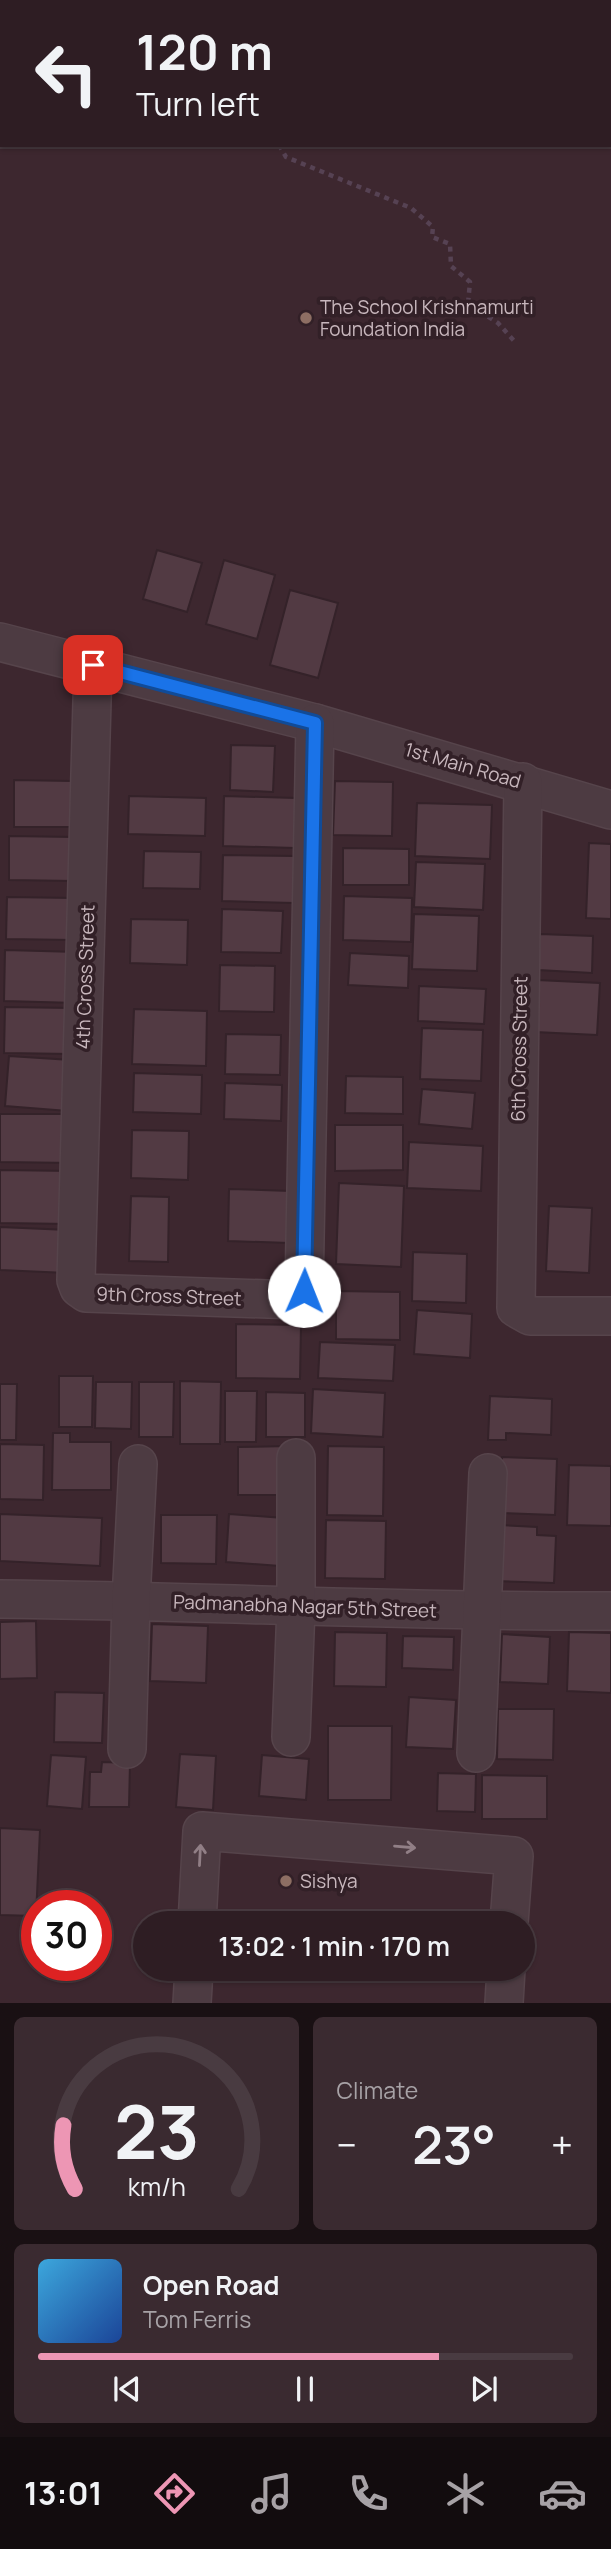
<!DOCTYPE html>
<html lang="en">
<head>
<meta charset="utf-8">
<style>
  :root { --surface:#2e1d23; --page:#3a2a30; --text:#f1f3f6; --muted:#a7a2a6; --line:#493b41; --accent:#ed96b4 }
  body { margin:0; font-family:Manrope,sans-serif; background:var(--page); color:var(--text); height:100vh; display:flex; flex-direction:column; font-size:26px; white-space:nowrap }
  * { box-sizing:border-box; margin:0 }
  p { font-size:23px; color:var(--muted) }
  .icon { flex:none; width:38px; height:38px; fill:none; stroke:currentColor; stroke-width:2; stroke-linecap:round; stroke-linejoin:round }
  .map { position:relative; height:2003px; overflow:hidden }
  .panel { display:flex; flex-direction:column; gap:14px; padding:14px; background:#191013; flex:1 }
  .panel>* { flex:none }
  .guide { position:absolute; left:0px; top:0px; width:612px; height:147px; box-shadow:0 2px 5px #0004,0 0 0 2px var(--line); background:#2e1d23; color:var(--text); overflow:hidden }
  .speed { position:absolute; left:21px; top:1890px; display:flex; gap:14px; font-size:35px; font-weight:700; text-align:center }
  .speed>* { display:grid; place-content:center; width:91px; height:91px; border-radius:50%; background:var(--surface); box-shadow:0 2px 5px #0004,0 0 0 2px var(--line); line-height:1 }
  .speed .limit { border:10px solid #d22; background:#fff; color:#111 }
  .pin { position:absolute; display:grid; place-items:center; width:60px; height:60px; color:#fff; margin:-30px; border-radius:14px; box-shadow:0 4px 10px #0006 }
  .me { position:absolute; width:77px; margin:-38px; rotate:1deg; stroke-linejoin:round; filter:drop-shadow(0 0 5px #0008) }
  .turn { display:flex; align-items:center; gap:24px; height:147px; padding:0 21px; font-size:32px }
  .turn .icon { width:91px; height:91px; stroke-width:2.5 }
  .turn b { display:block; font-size:49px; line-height:60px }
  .big { font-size:52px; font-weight:600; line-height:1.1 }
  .panel .tile { flex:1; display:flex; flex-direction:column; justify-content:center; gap:10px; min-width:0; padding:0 24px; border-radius:10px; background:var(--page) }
  .panel .dial { align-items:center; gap:0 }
  .dial svg { height:182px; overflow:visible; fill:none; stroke:var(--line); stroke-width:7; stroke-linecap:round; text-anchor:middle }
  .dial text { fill:var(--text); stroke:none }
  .song { display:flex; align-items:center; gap:21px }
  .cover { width:84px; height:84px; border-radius:10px; background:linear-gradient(135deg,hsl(200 70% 55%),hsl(220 70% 35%)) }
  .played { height:7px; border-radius:4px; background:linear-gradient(90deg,var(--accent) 75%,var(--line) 75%) }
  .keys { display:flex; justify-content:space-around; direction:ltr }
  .heat { display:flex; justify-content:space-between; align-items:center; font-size:38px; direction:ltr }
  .panel .tiles { flex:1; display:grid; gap:14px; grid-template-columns:1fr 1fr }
  .tile:last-child { grid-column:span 2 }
  .trip { position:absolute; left:133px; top:1911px; width:402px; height:70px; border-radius:35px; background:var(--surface); box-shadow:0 2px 5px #0004,0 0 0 2px var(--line); font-weight:600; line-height:70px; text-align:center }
  .dock { display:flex; height:112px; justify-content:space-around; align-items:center; background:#120c0e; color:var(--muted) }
  .dock .icon { width:49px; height:49px }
  .dock .selected { color:var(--accent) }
  .dock b { font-size:32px; color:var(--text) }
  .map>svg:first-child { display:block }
  .building { fill:#523a43; stroke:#342229; stroke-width:2 }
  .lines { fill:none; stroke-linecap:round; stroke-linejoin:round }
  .minor-casing { stroke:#56444b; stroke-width:40 }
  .path { stroke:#564253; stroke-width:4.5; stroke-dasharray:5 5; stroke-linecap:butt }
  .minor { stroke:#4d3b42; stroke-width:37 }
  .oneway { stroke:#917f86 }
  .route-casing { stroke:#114b97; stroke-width:18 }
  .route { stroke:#1a73e8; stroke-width:12 }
  .education-dot { fill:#8d6e63; stroke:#322027; stroke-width:2.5 }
  .labels { text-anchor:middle; stroke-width:7; stroke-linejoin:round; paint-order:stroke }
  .poi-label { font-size:19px; fill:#c8b7bd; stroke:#322027; text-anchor:start }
  .street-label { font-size:19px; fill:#c8b7bd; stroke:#322027 }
</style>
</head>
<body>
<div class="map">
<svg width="611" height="2003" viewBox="0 0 611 2003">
  <rect width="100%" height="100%" fill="#3d272f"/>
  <!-- building -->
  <g class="building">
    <polygon points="157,550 202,563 187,612 143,599"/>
    <polygon points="224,560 275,575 257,639 206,624"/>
    <polygon points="290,590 338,603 318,678 270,665"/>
    <polygon points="231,745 275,746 273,792 230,790"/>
    <polygon points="14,780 72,781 71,827 14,827"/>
    <polygon points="335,781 393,782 392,836 333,835"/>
    <polygon points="129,796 206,798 205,836 128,834"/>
    <polygon points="224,796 296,798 295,848 223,846"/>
    <polygon points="417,803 492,805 490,859 415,856"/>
    <polygon points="9,836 74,837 73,881 9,880"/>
    <polygon points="589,843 611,844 611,919 586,918"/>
    <polygon points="343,848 409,849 409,885 343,885"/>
    <polygon points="144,851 201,852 200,889 143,888"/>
    <polygon points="223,855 295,856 294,903 222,901"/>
    <polygon points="416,862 485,864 483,910 414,907"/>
    <polygon points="344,896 412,898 411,942 343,940"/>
    <polygon points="7,897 74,898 73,940 6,939"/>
    <polygon points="222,909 283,911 281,953 221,952"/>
    <polygon points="414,914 479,916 477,971 412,969"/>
    <polygon points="131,919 188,920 187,965 130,963"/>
    <polygon points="540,934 593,936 592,973 538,970"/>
    <polygon points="5,950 78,952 77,1003 4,1001"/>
    <polygon points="350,953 409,956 408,988 348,985"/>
    <polygon points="220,965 275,966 274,1012 219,1011"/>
    <polygon points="537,980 600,983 597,1035 535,1032"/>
    <polygon points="419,986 486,989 484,1024 418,1021"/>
    <polygon points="5,1007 72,1008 72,1054 4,1053"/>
    <polygon points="134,1009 207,1011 206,1066 132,1064"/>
    <polygon points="422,1028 483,1030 481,1081 420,1079"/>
    <polygon points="226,1034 281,1035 280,1075 225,1074"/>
    <polygon points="9,1056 71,1060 68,1111 5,1106"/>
    <polygon points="134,1073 202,1075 201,1114 133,1112"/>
    <polygon points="346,1076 403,1077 403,1114 345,1113"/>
    <polygon points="225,1083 282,1085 281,1121 224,1119"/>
    <polygon points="422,1089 475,1093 472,1129 419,1124"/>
    <polygon points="0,1114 75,1114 74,1163 0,1162"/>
    <polygon points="335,1125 403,1125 403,1170 335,1171"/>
    <polygon points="132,1130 189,1131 188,1180 131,1178"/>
    <polygon points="409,1142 483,1146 481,1191 407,1188"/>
    <polygon points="0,1170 72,1171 71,1224 0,1223"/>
    <polygon points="339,1183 404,1186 401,1267 336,1264"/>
    <polygon points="229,1189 291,1191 289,1243 228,1241"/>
    <polygon points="131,1196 169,1197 168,1262 129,1261"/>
    <polygon points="549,1206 592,1208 589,1273 546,1271"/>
    <polygon points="0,1227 68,1230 67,1273 0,1270"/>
    <polygon points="413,1252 467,1254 466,1303 412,1301"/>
    <polygon points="336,1291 400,1292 400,1340 336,1339"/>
    <polygon points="417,1310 472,1314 470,1358 414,1354"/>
    <polygon points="236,1324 301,1325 300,1379 236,1378"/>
    <polygon points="320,1342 395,1345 393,1381 318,1378"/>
    <polygon points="59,1376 93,1376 92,1427 59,1427"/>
    <polygon points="180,1381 221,1382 220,1444 180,1444"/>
    <polygon points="96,1382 132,1382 131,1429 95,1428"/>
    <polygon points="139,1382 174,1382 173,1437 139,1437"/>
    <polygon points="0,1384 17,1384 16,1440 0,1440"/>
    <polygon points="313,1389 385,1393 383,1437 311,1433"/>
    <polygon points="225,1391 257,1391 256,1442 225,1442"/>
    <polygon points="266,1392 305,1393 305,1437 266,1437"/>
    <polygon points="490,1396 552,1399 551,1435 506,1433 506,1440 488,1440"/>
    <polygon points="53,1433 70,1433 70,1442 111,1442 111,1490 52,1490"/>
    <polygon points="0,1444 44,1445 43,1500 0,1499"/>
    <polygon points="290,1446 290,1495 238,1495 238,1447"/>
    <polygon points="328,1446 384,1447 383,1516 327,1515"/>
    <polygon points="502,1457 557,1459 555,1515 501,1513"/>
    <polygon points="569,1465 611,1466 611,1526 567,1525"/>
    <polygon points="0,1514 102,1518 100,1566 0,1561"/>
    <polygon points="229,1514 284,1518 280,1566 226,1562"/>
    <polygon points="161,1515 217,1515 216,1564 161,1563"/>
    <polygon points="326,1520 386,1521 385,1579 325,1578"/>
    <polygon points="498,1525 537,1527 537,1535 556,1536 554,1583 495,1581"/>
    <polygon points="36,1621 37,1678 0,1679 0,1622"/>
    <polygon points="152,1624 208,1626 206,1683 150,1681"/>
    <polygon points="335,1632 387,1633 386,1687 334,1686"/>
    <polygon points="569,1632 611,1633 611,1693 567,1691"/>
    <polygon points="502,1634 550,1637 548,1684 500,1682"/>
    <polygon points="403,1636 454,1637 453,1670 402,1668"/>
    <polygon points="55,1692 104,1693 102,1743 54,1742"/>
    <polygon points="409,1697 456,1700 453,1749 406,1747"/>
    <polygon points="498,1709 554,1709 553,1760 497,1759"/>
    <polygon points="328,1726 392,1726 391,1800 328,1800"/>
    <polygon points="180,1754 216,1756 213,1810 176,1807"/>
    <polygon points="51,1755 86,1757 82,1809 47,1806"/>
    <polygon points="262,1755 309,1759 306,1800 259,1796"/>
    <polygon points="102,1762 130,1763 129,1807 89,1807 90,1772 101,1772"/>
    <polygon points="438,1773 476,1774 475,1812 437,1811"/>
    <polygon points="482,1775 547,1776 547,1819 482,1819"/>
    <polygon points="0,1828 40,1830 36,1916 0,1915"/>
  </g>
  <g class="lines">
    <!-- minor casing -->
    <g class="minor-casing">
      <g id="minor">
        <polyline points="0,1 8,2"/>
        <polyline points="459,2 460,0"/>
        <polyline points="0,642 315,723 611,810"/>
        <polyline points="93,665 76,1280 79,1288 86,1293 297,1300 302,1297 304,1291 315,723"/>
        <polyline points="523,782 516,1308 530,1316 611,1316"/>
        <path d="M0,1599C204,1601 407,1612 611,1611"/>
        <polyline points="291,1737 296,1607 296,1458"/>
        <polyline points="127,1749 131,1600 138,1464"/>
        <polyline points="476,1753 488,1473"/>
        <polyline points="197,1923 202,1831 514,1856 509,1923"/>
        <polyline points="192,2003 194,1969"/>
        <polyline points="504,2003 506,1969"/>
      </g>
    </g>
    <!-- path -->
    <polyline class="path" points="279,145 286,157 411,208 433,227 432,237 450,244 451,266 470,282 468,304 498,323 515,342"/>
    <!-- minor -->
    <use href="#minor" class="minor"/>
  </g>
  <!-- one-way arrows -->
  <defs><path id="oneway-shaft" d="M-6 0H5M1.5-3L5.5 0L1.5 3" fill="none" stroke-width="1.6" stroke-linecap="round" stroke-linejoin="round" transform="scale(1.75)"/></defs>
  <g class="oneway">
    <use href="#oneway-shaft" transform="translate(405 1847) rotate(5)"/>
    <use href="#oneway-shaft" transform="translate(200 1855) rotate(-87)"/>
  </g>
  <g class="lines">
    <!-- route casing -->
    <g class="route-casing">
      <polyline id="route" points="93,665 315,723 304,1291"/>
    </g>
    <!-- route -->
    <use href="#route" class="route"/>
  </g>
  <!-- markers -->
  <g class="education-dot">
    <circle cx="306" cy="318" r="7"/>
    <circle cx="286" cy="1881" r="7"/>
  </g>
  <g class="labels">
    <!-- poi labels -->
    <g class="poi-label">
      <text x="320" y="314">The School Krishnamurti<tspan x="320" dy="22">Foundation India</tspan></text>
      <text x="300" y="1888">Sishya</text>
    </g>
    <!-- street labels -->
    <g class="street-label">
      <text transform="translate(463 765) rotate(16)" y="7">1st Main Road</text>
      <text transform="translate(85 977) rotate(-88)" y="7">4th Cross Street</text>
      <text transform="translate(519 1049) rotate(-89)" y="7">6th Cross Street</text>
      <text transform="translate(169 1296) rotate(2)" y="7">9th Cross Street</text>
      <text transform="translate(305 1606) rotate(2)" y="7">Padmanabha Nagar 5th Street</text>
    </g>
  </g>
</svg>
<div class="speed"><div class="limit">30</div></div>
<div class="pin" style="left:93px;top:665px;background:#d93025"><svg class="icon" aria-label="arrive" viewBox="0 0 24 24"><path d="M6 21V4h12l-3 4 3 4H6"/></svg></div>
<svg class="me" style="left:304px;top:1291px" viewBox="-20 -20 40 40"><circle r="19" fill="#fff"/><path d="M0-13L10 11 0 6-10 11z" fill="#1a73e8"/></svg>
<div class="trip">13:02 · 1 min · 170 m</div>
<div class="guide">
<div class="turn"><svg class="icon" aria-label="left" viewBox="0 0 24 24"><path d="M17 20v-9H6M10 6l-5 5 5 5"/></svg><div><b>120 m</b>Turn left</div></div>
</div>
</div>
<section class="panel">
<div class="tiles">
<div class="tile dial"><svg viewBox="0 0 100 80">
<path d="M14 69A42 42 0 1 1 86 69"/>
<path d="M14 69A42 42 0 0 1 9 41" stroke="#ed96b4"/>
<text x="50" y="56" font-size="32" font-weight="700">23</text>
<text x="50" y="72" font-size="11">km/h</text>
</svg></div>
<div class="tile"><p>Climate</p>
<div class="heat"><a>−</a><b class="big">23°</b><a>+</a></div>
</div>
<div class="tile">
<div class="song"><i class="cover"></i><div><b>Open Road</b><p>Tom Ferris</p></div></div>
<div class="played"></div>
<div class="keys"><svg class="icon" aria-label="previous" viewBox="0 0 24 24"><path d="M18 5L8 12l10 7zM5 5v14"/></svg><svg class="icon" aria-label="pause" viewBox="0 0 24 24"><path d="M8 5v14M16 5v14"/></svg><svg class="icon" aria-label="next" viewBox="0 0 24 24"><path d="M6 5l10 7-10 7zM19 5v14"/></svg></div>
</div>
</div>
</section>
<nav class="dock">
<b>13:01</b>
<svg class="icon selected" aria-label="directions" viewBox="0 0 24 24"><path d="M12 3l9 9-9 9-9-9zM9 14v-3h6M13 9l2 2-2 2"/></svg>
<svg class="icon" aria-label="music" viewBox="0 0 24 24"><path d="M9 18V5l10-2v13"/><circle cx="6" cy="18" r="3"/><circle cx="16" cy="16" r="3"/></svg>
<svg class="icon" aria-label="phone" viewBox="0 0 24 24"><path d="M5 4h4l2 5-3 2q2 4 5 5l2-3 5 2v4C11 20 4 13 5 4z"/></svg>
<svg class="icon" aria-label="climate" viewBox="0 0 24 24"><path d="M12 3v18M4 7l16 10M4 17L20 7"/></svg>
<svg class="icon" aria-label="car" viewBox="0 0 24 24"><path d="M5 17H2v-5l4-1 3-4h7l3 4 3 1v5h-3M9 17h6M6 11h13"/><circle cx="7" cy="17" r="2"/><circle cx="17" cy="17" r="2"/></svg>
</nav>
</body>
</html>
